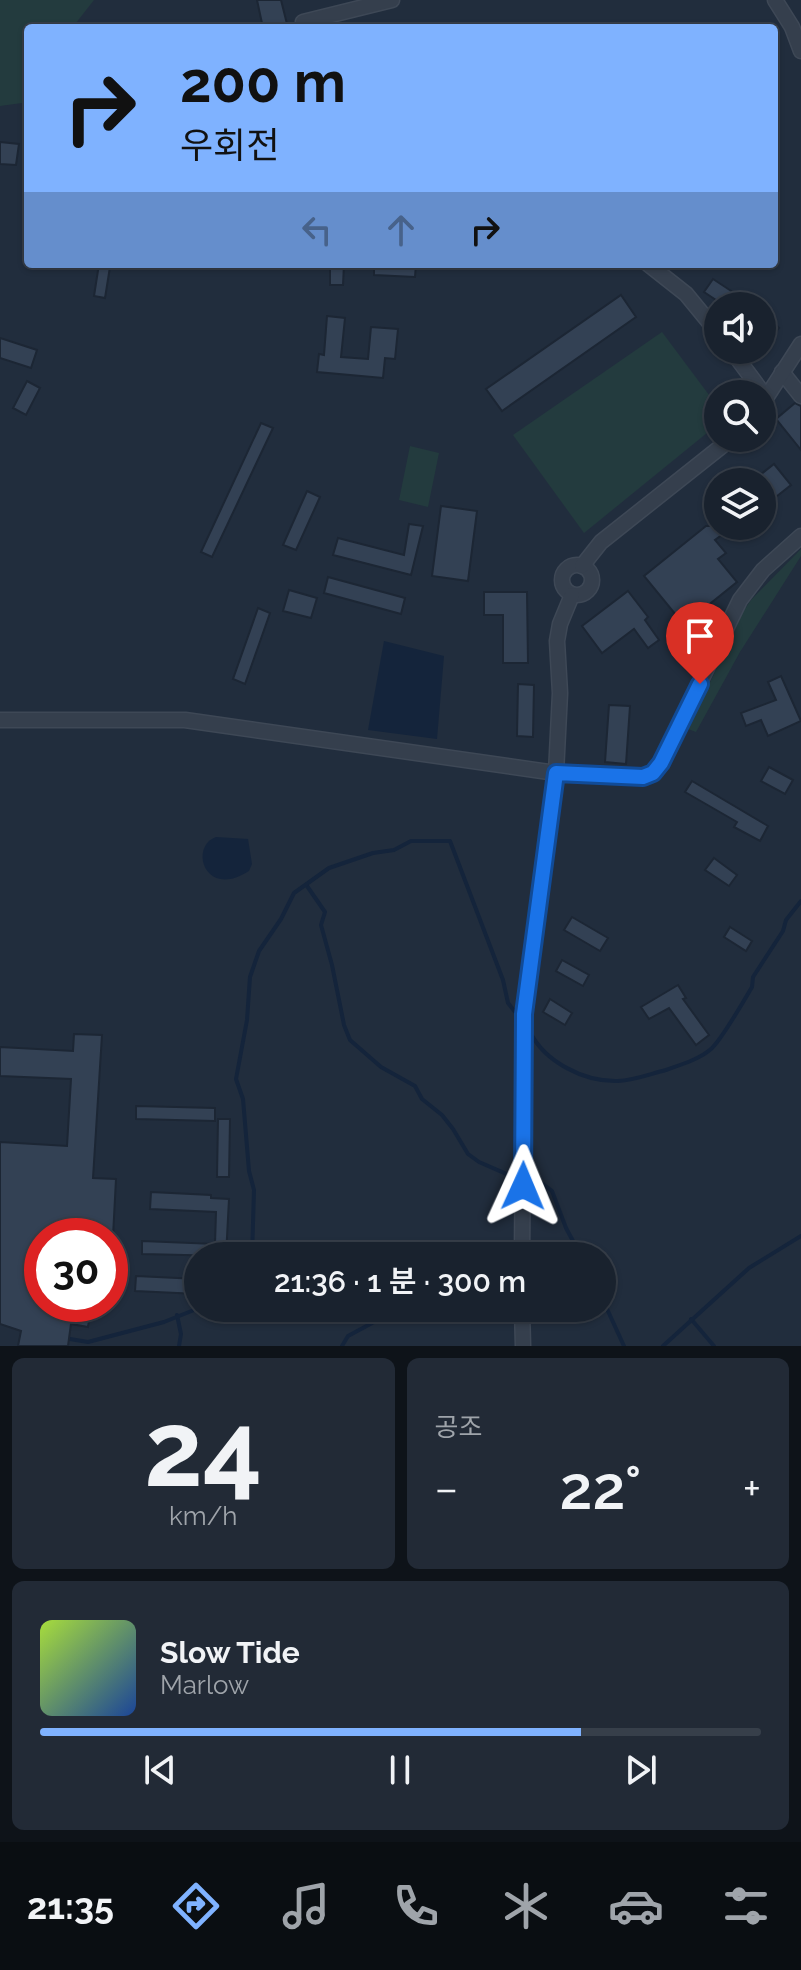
<!DOCTYPE html>
<html lang="ko">
<head>
<meta charset="utf-8">
<style>
  :root { --surface:#19222e; --page:#222a36; --text:#f1f3f6; --muted:#9fa4aa; --line:#373f4a; --accent:#7fb2ff }
  body { margin:0; font-family:Raleway,"Noto Sans KR",sans-serif; background:var(--page); color:var(--text); height:100vh; display:flex; flex-direction:column; font-size:30px; white-space:nowrap }
  * { box-sizing:border-box; margin:0 }
  p { font-size:26px; color:var(--muted) }
  .icon { flex:none; width:44px; height:44px; fill:none; stroke:currentColor; stroke-width:2; stroke-linecap:round; stroke-linejoin:round }
  .map { position:relative; height:1346px; overflow:hidden }
  .details { display:flex; flex-direction:column; gap:12px; padding:12px; background:#0e1319; flex:1 }
  .details>* { flex:none }
  .top-card { position:absolute; left:24px; top:24px; width:754px; height:244px; border-radius:8px; box-shadow:0 2px 6px #0004,0 0 0 2px var(--line); background:#7fb2ff; color:#111; overflow:hidden }
  .controls { position:absolute; left:704px; top:292px; display:grid; gap:16px }
  .controls a { display:grid; place-items:center; width:72px; height:72px; border-radius:50%; background:var(--surface); box-shadow:0 2px 6px #0004,0 0 0 2px var(--line); font-size:40px }
  .speed { position:absolute; left:24px; top:1218px; display:flex; gap:16px; font-size:40px; font-weight:700; text-align:center }
  .speed>* { display:grid; place-content:center; width:104px; height:104px; border-radius:50%; background:var(--surface); box-shadow:0 2px 6px #0004,0 0 0 2px var(--line); line-height:1 }
  .speed .limit { border:12px solid #d22; background:#fff; color:#111 }
  .pin { position:absolute; display:grid; place-items:center; width:68px; height:68px; color:#fff; margin:-82px -34px; border-radius:50% 50% 50% 0; rotate:-45deg; box-shadow:0 0 8px #0007 }
  .pin .icon { rotate:45deg }
  .me { position:absolute; width:88px; margin:-44px; rotate:1deg; stroke-linejoin:round; filter:drop-shadow(0 0 6px #0008) }
  .turn { display:flex; align-items:center; gap:28px; height:168px; padding:0 24px; font-size:36px }
  .turn .icon { width:104px; height:104px; stroke-width:2.5 }
  .turn b { display:block; font-size:56px; line-height:68px }
  .lanes { display:flex; align-items:center; height:76px; padding:0 24px; background:#0003; justify-content:center; gap:40px; direction:ltr }
  .lanes .off { opacity:.35 }
  .big { font-size:60px; font-weight:600; line-height:1.1 }
  .details .widget { flex:1; display:flex; flex-direction:column; justify-content:center; gap:12px; min-width:0; padding:0 28px; border-radius:12px; background:var(--page) }
  .details .dial { align-items:center; gap:0 }
  .dial b { font-size:104px; line-height:1 }
  .song { display:flex; align-items:center; gap:24px }
  .cover { width:96px; height:96px; border-radius:12px; background:linear-gradient(135deg,hsl(80 70% 55%),hsl(220 70% 35%)) }
  .played { height:8px; border-radius:4px; background:linear-gradient(90deg,var(--accent) 75%,var(--line) 75%) }
  .keys { display:flex; justify-content:space-around; direction:ltr }
  .heat { display:flex; justify-content:space-between; align-items:center; font-size:44px; direction:ltr }
  .details .tiles { flex:1; display:grid; gap:12px; grid-template-columns:1fr 1fr }
  .widget:last-child { grid-column:span 2 }
  .trip { position:absolute; left:184px; top:1242px; width:432px; height:80px; border-radius:40px; background:var(--surface); box-shadow:0 2px 6px #0004,0 0 0 2px var(--line); font-weight:600; line-height:80px; text-align:center }
  .tab-bar { display:flex; height:128px; justify-content:space-around; align-items:center; background:#0a0e12; color:var(--muted) }
  .tab-bar .icon { width:56px; height:56px }
  .tab-bar .on { color:var(--accent) }
  .tab-bar b { font-size:36px; color:var(--text) }
  .map>svg:first-child { display:block }
  .green { fill:#233b3e }
  .water { fill:#14243b }
  .lines { fill:none; stroke-linecap:round; stroke-linejoin:round }
  .stream { stroke:#14243b; stroke-width:4 }
  .building { fill:#334154; stroke:#1c2634; stroke-width:2 }
  .minor-casing { stroke:#3e4856; stroke-width:17 }
  .minor { stroke:#353f4d; stroke-width:14 }
  .route-casing { stroke:#114b97; stroke-width:20 }
  .route { stroke:#1a73e8; stroke-width:14 }
</style>
</head>
<body>
<div class="map">
<svg width="801" height="1346" viewBox="0 0 801 1346">
  <rect width="100%" height="100%" fill="#212d3d"/>
  <!-- green -->
  <g class="green">
    <polygon points="0,0 94,0 72,28 28,28 28,93 22,103 0,106"/>
    <polygon points="662,332 718,407 718,424 584,533 513,435"/>
    <polygon points="410,446 439,453 428,507 399,500"/>
    <polygon points="801,549 801,556 740,652 696,732 688,729 744,610 751,600"/>
  </g>
  <!-- water -->
  <g class="water">
    <polygon points="384,641 444,656 437,739 368,730"/>
    <path d="M216,837L248,839L252,864L249,871C204,900 189,846 216,837Z"/>
  </g>
  <g class="lines">
    <!-- stream -->
    <g class="stream">
      <polyline points="307,886 325,912 321,925 332,965 344,1025 350,1040 381,1067 415,1086 422,1099 442,1115 453,1129 468,1154 479,1162 518,1179"/>
      <path d="M530,1032C545,1062 584,1082 618,1081C635,1080 650,1074 666,1070C680,1065 700,1059 711,1049C720,1041 745,999 752,987L753,977L783,931L786,920L801,901"/>
      <polyline points="527,1180 543,1184 552,1191 566,1228 581,1256"/>
      <polyline points="252,1256 254,1190 249,1171 243,1099 236,1079 247,1020 250,977 259,951 281,919 294,893 329,868 373,853 394,850 411,841 450,841 503,980 508,1003 520,1018"/>
      <polyline points="602,1298 624,1346"/>
      <polyline points="177,1315 181,1334 179,1346"/>
      <polyline points="691,1319 714,1346"/>
      <polyline points="64,1338 88,1342 164,1322 199,1308"/>
      <polyline points="342,1346 348,1336 400,1308"/>
      <polyline points="663,1346 749,1268 801,1236"/>
    </g>
  </g>
  <!-- building -->
  <g class="building">
    <polygon points="257,0 281,0 288,28 263,28"/>
    <polygon points="0,142 19,144 16,165 0,164"/>
    <polygon points="99,264 110,267 105,298 94,296"/>
    <polygon points="330,264 344,264 343,285 330,285"/>
    <polygon points="374,264 416,264 415,277 374,275"/>
    <polygon points="713,279 754,306 725,306 704,292"/>
    <polygon points="621,295 636,317 502,411 486,389"/>
    <polygon points="762,314 779,328 762,349"/>
    <polygon points="327,316 345,318 341,357 368,359 371,327 398,329 395,359 385,358 383,378 317,372 319,354 324,355"/>
    <polygon points="0,338 37,350 31,368 0,358"/>
    <polygon points="27,381 40,388 26,415 13,408"/>
    <polygon points="795,403 801,406 801,450 776,419"/>
    <polygon points="261,423 273,428 212,557 201,552"/>
    <polygon points="774,464 791,485 762,508 762,482 751,482"/>
    <polygon points="307,491 320,497 296,550 283,545"/>
    <polygon points="441,506 477,511 468,581 432,576"/>
    <polygon points="409,524 423,526 411,575 333,555 338,538 404,555"/>
    <polygon points="706,526 734,526 715,540 726,553 718,559 737,582 681,627 673,618 676,615 644,576"/>
    <polygon points="328,577 405,598 401,614 324,593"/>
    <polygon points="289,590 317,598 311,618 283,611"/>
    <polygon points="628,591 648,617 645,620 659,640 648,648 634,629 602,653 582,626"/>
    <polygon points="484,592 527,592 528,663 503,663 503,615 484,615"/>
    <polygon points="258,608 270,613 245,684 233,679"/>
    <polygon points="781,676 801,721 768,736 761,720 746,726 741,713 776,700 768,682"/>
    <polygon points="518,684 534,685 533,737 517,736"/>
    <polygon points="609,705 630,706 626,764 605,762"/>
    <polygon points="769,767 793,780 785,794 761,781"/>
    <polygon points="692,781 768,826 760,841 734,827 737,822 685,792"/>
    <polygon points="714,858 737,875 729,886 705,870"/>
    <polygon points="572,917 608,938 600,951 564,930"/>
    <polygon points="730,927 752,941 746,951 724,937"/>
    <polygon points="562,960 589,975 583,986 556,971"/>
    <polygon points="678,985 686,998 683,999 709,1035 696,1045 669,1008 649,1019 641,1007"/>
    <polygon points="550,999 572,1013 565,1025 543,1012"/>
    <polygon points="74,1034 102,1035 93,1178 116,1179 113,1236 42,1236 42,1305 90,1314 88,1327 71,1324 68,1346 18,1346 21,1331 0,1324 0,1142 67,1146 71,1079 0,1076 0,1047 73,1051"/>
    <polygon points="136,1106 215,1108 215,1121 136,1119"/>
    <polygon points="218,1119 230,1119 229,1177 217,1177"/>
    <polygon points="151,1192 211,1195 211,1198 229,1199 226,1256 142,1254 142,1241 215,1244 216,1212 150,1209"/>
    <polygon points="136,1276 198,1279 198,1294 135,1291"/>
  </g>
  <g class="lines">
    <!-- minor casing -->
    <g class="minor-casing">
      <g id="minor">
        <polyline points="775,0 792,27 801,51"/>
        <polyline points="303,22 392,0"/>
        <polyline points="648,264 686,294 718,333"/>
        <polyline points="731,350 766,397"/>
        <polyline points="782,372 801,396"/>
        <polyline points="762,404 801,344"/>
        <circle cx="577" cy="580" r="15"/>
        <polyline points="582,566 601,542 732,438"/>
        <polyline points="0,720 185,720 556,773 643,777 653,773 661,763 740,600 763,570 801,536"/>
        <polyline points="522,1256 524,1014 556,773 560,693 557,641 560,624 572,595"/>
        <polyline points="522,1308 523,1346"/>
      </g>
    </g>
    <!-- minor -->
    <use href="#minor" class="minor"/>
  </g>
  <g class="lines">
    <!-- route casing -->
    <g class="route-casing">
      <polyline id="route" points="523,1186 524,1014 556,773 643,777 653,773 661,763 700,684"/>
    </g>
    <!-- route -->
    <use href="#route" class="route"/>
  </g>
</svg>
<div class="controls">
<a><svg class="icon" aria-label="sound" viewBox="0 0 24 24"><path d="M4 9h4l5-4v14l-5-4H4zM17 9q2 3 0 6"/></svg></a>
<a><svg class="icon" aria-label="search" viewBox="0 0 24 24"><circle cx="10" cy="10" r="6"/><path d="M15 15l6 6"/></svg></a>
<a><svg class="icon" aria-label="layers" viewBox="0 0 24 24"><path d="M12 4l9 5-9 5-9-5zM3 14l9 5 9-5"/></svg></a>
</div>
<div class="speed"><div class="limit">30</div></div>
<div class="pin" style="left:700px;top:684px;background:#d93025"><svg class="icon" aria-label="arrive" viewBox="0 0 24 24"><path d="M6 21V4h12l-3 4 3 4H6"/></svg></div>
<svg class="me" style="left:523px;top:1186px" viewBox="-20 -20 40 40"><path d="M0-17L14 15 0 8-14 15z" fill="#1a73e8" stroke="#fff" stroke-width="4"/></svg>
<div class="trip">21:36 · 1 분 · 300 m</div>
<div class="top-card">
<div class="turn"><svg class="icon" aria-label="right" viewBox="0 0 24 24"><path d="M7 20v-9h11M14 6l5 5-5 5"/></svg><div><b>200 m</b>우회전</div></div>
<div class="lanes"><svg class="icon off" aria-label="left" viewBox="0 0 24 24"><path d="M17 20v-9H6M10 6l-5 5 5 5"/></svg><svg class="icon off" aria-label="ahead" viewBox="0 0 24 24"><path d="M12 20V5M6 11l6-6 6 6"/></svg><svg class="icon" aria-label="right" viewBox="0 0 24 24"><path d="M7 20v-9h11M14 6l5 5-5 5"/></svg></div>
</div>
</div>
<section class="details">
<div class="tiles">
<div class="widget dial"><b>24</b><p>km/h</p></div>
<div class="widget"><p>공조</p>
<div class="heat"><a>−</a><b class="big">22°</b><a>+</a></div>
</div>
<div class="widget">
<div class="song"><i class="cover"></i><div><b>Slow Tide</b><p>Marlow</p></div></div>
<div class="played"></div>
<div class="keys"><svg class="icon" aria-label="previous" viewBox="0 0 24 24"><path d="M18 5L8 12l10 7zM5 5v14"/></svg><svg class="icon" aria-label="pause" viewBox="0 0 24 24"><path d="M8 5v14M16 5v14"/></svg><svg class="icon" aria-label="next" viewBox="0 0 24 24"><path d="M6 5l10 7-10 7zM19 5v14"/></svg></div>
</div>
</div>
</section>
<nav class="tab-bar">
<b>21:35</b>
<svg class="icon on" aria-label="directions" viewBox="0 0 24 24"><path d="M12 3l9 9-9 9-9-9zM9 14v-3h6M13 9l2 2-2 2"/></svg>
<svg class="icon" aria-label="music" viewBox="0 0 24 24"><path d="M9 18V5l10-2v13"/><circle cx="6" cy="18" r="3"/><circle cx="16" cy="16" r="3"/></svg>
<svg class="icon" aria-label="phone" viewBox="0 0 24 24"><path d="M5 4h4l2 5-3 2q2 4 5 5l2-3 5 2v4C11 20 4 13 5 4z"/></svg>
<svg class="icon" aria-label="climate" viewBox="0 0 24 24"><path d="M12 3v18M4 7l16 10M4 17L20 7"/></svg>
<svg class="icon" aria-label="car" viewBox="0 0 24 24"><path d="M5 17H2v-5l4-1 3-4h7l3 4 3 1v5h-3M9 17h6M6 11h13"/><circle cx="7" cy="17" r="2"/><circle cx="17" cy="17" r="2"/></svg>
<svg class="icon" aria-label="filters" viewBox="0 0 24 24"><path d="M4 7h16M4 17h16"/><circle cx="9" cy="7" r="2"/><circle cx="15" cy="17" r="2"/></svg>
</nav>
</body>
</html>
